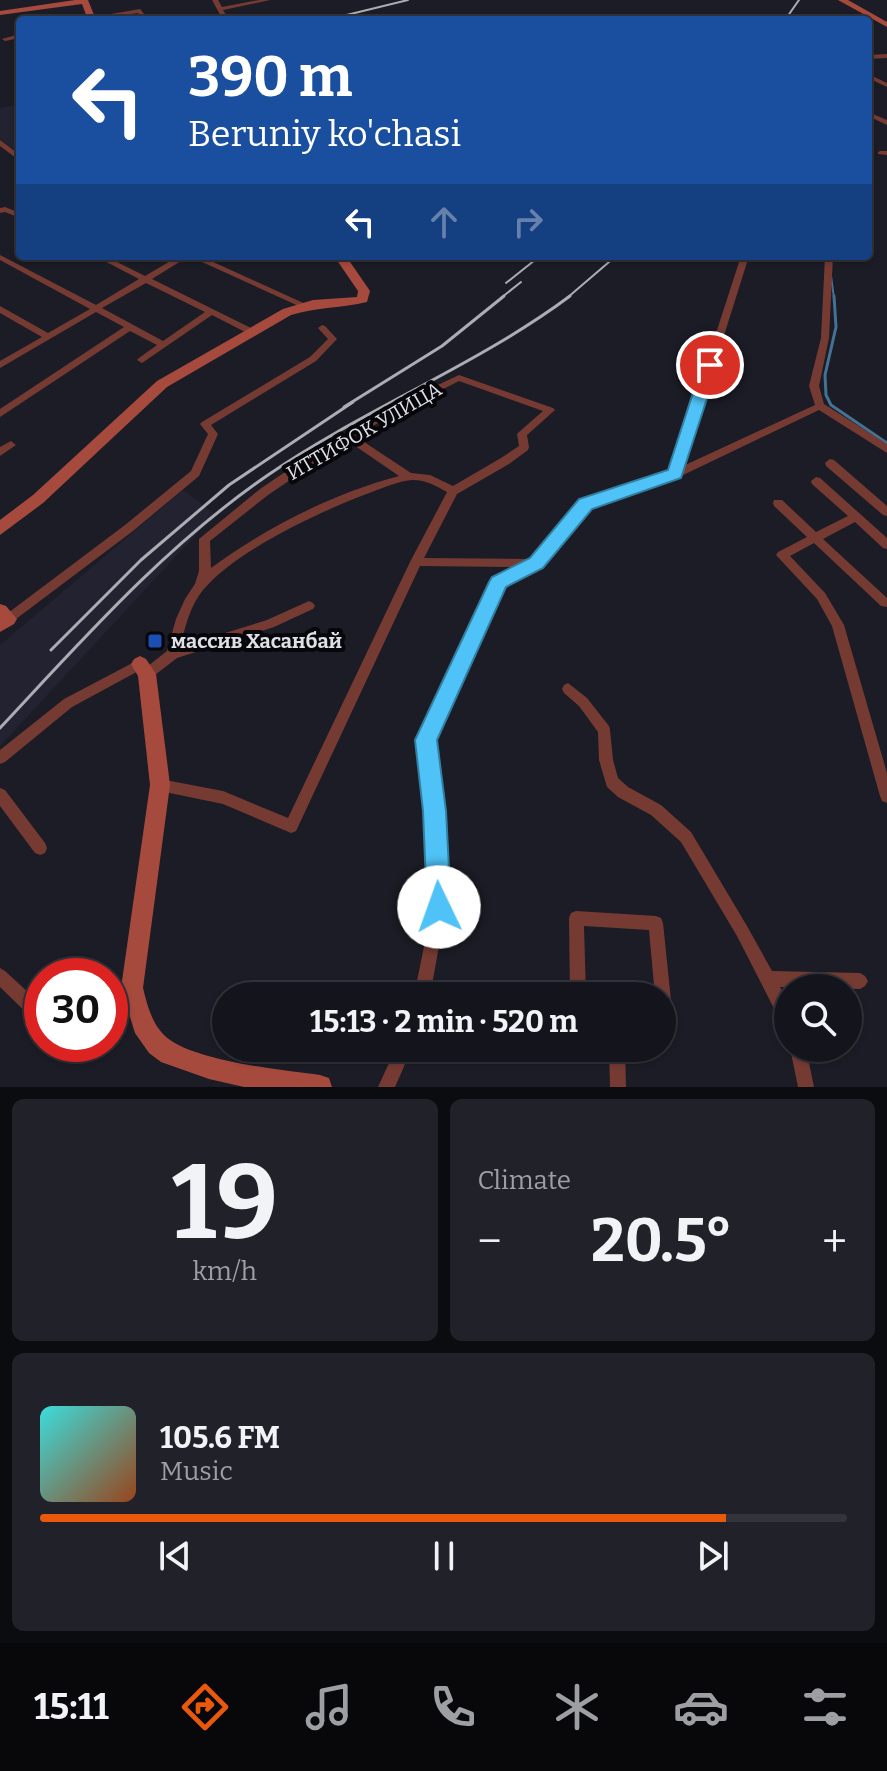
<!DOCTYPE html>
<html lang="en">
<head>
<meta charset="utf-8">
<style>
  :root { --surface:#14151c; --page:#212229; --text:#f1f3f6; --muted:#9d9fa3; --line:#33343b; --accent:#ea580c }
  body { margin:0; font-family:Bitter,serif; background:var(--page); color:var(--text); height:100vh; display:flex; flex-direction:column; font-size:30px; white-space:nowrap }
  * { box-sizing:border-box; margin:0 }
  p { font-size:26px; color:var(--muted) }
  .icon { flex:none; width:44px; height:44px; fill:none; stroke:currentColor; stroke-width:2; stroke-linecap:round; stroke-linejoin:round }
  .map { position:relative; height:1087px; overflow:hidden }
  .side { display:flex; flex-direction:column; gap:12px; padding:12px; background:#0b0c0f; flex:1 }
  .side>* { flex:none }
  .hud { position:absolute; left:16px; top:16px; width:856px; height:244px; border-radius:8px; box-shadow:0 2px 6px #0004,0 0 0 2px var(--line); background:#1a4fa0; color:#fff; overflow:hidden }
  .buttons { position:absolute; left:774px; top:974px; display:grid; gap:16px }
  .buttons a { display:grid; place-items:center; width:88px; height:88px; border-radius:50%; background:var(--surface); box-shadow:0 2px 6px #0004,0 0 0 2px var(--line); font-size:40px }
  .speed { position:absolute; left:24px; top:958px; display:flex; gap:16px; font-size:40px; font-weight:700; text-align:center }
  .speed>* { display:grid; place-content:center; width:104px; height:104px; border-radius:50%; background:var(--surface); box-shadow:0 2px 6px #0004,0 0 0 2px var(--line); line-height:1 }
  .speed .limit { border:12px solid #d22; background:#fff; color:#111 }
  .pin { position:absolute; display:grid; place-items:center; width:68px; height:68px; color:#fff; margin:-34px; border:4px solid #fff; border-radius:50%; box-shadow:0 2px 8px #0007 }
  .me { position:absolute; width:88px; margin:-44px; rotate:357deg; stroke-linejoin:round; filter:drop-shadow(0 0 6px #0008) }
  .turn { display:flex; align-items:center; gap:28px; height:168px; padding:0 40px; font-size:36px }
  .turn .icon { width:104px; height:104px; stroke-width:2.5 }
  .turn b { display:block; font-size:56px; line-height:68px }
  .lanes { display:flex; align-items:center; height:76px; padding:0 40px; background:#0003; justify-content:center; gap:40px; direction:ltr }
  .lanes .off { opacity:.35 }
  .big { font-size:60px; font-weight:700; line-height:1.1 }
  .side .widget { flex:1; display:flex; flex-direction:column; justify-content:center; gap:12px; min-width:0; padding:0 28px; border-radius:12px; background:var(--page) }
  .side .dial { align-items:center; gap:0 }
  .dial b { font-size:104px; line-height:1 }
  .song { display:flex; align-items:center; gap:24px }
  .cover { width:96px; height:96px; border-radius:12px; background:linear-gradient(135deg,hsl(180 70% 55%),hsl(20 70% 35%)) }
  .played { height:8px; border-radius:4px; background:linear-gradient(90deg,var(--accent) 85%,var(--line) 85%) }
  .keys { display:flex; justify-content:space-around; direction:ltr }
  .heat { display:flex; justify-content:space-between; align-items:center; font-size:44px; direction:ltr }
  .side .tiles { flex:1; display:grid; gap:12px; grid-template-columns:1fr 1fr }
  .widget:last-child { grid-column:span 2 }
  .trip { position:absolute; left:212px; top:982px; width:464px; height:80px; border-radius:40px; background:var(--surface); box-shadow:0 2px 6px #0004,0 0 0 2px var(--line); font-weight:700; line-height:80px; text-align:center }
  .dock { display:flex; height:128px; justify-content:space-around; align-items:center; background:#08080b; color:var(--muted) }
  .dock .icon { width:56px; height:56px }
  .dock .on { color:var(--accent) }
  .dock b { font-size:36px; color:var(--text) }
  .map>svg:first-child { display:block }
  .built { fill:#222231 }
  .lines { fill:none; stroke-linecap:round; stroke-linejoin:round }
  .stream-far1 { stroke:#437294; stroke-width:2 }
  .stream { stroke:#437294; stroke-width:3 }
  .street { fill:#753b33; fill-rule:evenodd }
  .secondary { fill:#a64a3e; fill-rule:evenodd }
  .rail-far1 { stroke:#abacb4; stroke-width:2 }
  .rail { stroke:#abacb4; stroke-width:3 }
  .route { fill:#4fc3f7; stroke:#337fa1; stroke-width:2 }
  .transit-dot { fill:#1a4fb4; stroke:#07070b; stroke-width:3 }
  .labels { text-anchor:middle; stroke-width:8; stroke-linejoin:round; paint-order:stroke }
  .street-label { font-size:20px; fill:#dfe0e7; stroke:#07070b }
  .poi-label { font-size:20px; font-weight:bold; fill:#dfe0e7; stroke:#07070b; text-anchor:start }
</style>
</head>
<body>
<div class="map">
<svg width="887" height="1087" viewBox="0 0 887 1087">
  <rect width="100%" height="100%" fill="#1b1c25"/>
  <!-- built -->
  <g class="built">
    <polygon points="20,104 20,154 0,139 0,108"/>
    <polygon points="183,490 215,514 0,746 0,645"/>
  </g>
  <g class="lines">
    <!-- stream-far1 -->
    <g class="stream-far1">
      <polyline points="868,149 873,169 868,176"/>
      <polyline points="831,276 834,298"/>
    </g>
    <!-- stream -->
    <polyline class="stream" points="834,296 836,327 825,375 826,395 831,405 887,443"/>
    <!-- street -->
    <g class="street">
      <polygon points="212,0 218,0 222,7 259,0 270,0 223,10 229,20 223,20"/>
      <polygon points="140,9 149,20 143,20 138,13 91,20 88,18"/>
      <polygon points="38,17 42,20 36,20"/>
      <polygon points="20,34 20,38 5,41 2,39"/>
      <polygon points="887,54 887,58 868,59 868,55"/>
      <polygon points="868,74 887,83 887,87 868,78"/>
      <polygon points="868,112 887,120 887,125 868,116"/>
      <polygon points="0,140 20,155 20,161 0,146"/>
      <polygon points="880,151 887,151 887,155 878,154 878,152"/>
      <polygon points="5,207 20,213 20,218 5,212 0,213 0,208"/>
      <path d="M0,255L96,305L139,279L95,256H105L145,276L179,256H200L310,306L309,308H303L189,256L152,279L255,330V334H249L212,315L142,363L137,360L139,358L157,345L130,331L0,417V409L124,327L96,312L0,368V361L42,337L0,313V306L48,333L90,309L0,260ZM146,283L205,312L163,341L102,308Z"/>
      <path d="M741,256H749L683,466L815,405L809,386L821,338L825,256H833L829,338L819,386L824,404L887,444V453L819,410L679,477L590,507L540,566L503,585L433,740L441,811L446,907L430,996H414L432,907L427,811L419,740L495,579L517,567L420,566L296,831L291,833L223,804L160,791L155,790L153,785L155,780L160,779L223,791L288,818L410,562L447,492C436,486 426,480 413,480C399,481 385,487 372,492C323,510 236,550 203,590C190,606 185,627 180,647L267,620L309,601L313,603L315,606L313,609L274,627L177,658L151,678L147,679L143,678L141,674L143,670L167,651L176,619L185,599L195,584L199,571V539L260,489L322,447L387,409L459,375L553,408L555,410L527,435L529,447L528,450L509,464L457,494L424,558L533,559L582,501L671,472ZM459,381L543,411L519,432L517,434L519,446L501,458L453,486L430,475L411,473L355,436L394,414ZM348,441L399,476C332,494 267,527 211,568L210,541L268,495Z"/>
      <polygon points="322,325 325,326 337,339 316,361 211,425 218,434 199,476 133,531 12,622 8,624 4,622 2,619 4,616 125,525 191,471 208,434 200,424 202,422 310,357 328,339 318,328"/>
      <polygon points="11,441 16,445 0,456 0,447"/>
      <polygon points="830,459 834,460 887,506 887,516 883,515 826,466 825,463"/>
      <polygon points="816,477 820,478 887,538 887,549 883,548 855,522 823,539 887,598 887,607 881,606 814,543 790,556 825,593 844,625 887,773 887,803 882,801 880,796 832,626 817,599 776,555 778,552 807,537 774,506 773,503 774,500 782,500 816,532 848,516 812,484 811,481"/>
      <polygon points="140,659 144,660 146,664 144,668 72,707 5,762 0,764 0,750 64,699"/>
      <polygon points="568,683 587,698 609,726 610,730 613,760 618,778 628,787 661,805 691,832 747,926 772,971 860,973 865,976 868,981 865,986 860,989 780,987 788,1002 788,1026 782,1024 737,936 681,842 651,815 618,797 607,787 599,760 598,732 579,706 564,693 562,689 564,685"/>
      <polygon points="0,788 5,790 45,843 47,848 45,853 40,855 35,853 0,806"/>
      <polygon points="576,911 656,916 661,918 663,923 674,1029 672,1035 666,1037 662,1036 662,996 655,996 649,930 584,926 586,996 570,996 569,918 571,913"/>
      <polygon points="0,968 5,971 42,1005 42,1024 36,1022 0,987"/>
      <polygon points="132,980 138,982 140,988 138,994 110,1010 110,993"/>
      <polygon points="396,1048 412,1048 395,1087 378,1087"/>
      <polygon points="609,1048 625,1048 626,1087 610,1087"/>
      <polygon points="790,1048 806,1048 814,1087 798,1087"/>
    </g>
    <!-- secondary -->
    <g class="secondary">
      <polygon points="75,0 88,0 96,20 88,20 82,4 0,15 0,11"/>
      <polygon points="838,0 848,0 887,22 887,27"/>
      <path d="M334,256H346L370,291L367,302C342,308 317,307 291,315L167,387L43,503L0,535V520L33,495L157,381L283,309L313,300L357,297L358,291Z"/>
      <polygon points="0,604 6,606 17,619 14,624 0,632"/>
      <path d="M140,656L146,659L156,674L170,785L143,988C147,1004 151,1021 163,1034C188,1061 283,1070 320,1075L329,1078L332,1087H244L209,1079L161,1062L149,1053L135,1033L121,988L150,785L138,676L131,664L134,659Z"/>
    </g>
    <!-- rail-far1 -->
    <g class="rail-far1">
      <polyline points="326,20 408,0"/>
      <polyline points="785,20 799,0"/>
      <polyline points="506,283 540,256"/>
      <polyline points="501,298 521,282"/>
      <polyline points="567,298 616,256"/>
    </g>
    <!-- rail -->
    <g class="rail">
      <polyline points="344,407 442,346 504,296"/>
      <polyline points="51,650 141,560 229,485 353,402"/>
      <path d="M0,728C84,638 166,545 268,475C364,409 476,366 570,296"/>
    </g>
  </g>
  <!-- route -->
  <polygon class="route" points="710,360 718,365 681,478 592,509 543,568 506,587 437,740 446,811 451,907 448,916 439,919 430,916 427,907 423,811 415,740 489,582 492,577 530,558 579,499 668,470 702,365"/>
  <!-- markers -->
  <rect class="transit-dot" x="147" y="633" width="16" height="16" rx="4"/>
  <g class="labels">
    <!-- street labels -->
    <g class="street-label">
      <text transform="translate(364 431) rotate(-30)" y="7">ИТТИФОК УЛИЦА</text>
    </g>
    <!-- poi labels -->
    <g class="poi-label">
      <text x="171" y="648">массив Хасанбай</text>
    </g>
  </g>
</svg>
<div class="buttons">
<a><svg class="icon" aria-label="search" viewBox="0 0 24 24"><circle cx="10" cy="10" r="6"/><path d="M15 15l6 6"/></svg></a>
</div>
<div class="speed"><div class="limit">30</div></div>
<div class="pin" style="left:710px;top:365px;background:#d93025"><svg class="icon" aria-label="arrive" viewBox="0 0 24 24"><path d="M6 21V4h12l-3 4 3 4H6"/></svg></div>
<svg class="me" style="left:439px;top:907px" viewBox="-20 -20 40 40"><circle r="19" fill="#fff"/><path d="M0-13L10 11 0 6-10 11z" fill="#4fc3f7"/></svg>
<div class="trip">15:13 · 2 min · 520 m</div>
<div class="hud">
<div class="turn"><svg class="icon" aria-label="left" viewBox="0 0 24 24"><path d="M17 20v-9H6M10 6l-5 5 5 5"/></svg><div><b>390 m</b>Beruniy ko'chasi</div></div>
<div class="lanes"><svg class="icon" aria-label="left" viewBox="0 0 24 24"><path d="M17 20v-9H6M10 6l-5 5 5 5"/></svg><svg class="icon off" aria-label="ahead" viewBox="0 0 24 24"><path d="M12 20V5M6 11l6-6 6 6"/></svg><svg class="icon off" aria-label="right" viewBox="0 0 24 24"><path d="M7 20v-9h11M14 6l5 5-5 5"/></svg></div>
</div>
</div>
<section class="side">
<div class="tiles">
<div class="widget dial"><b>19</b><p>km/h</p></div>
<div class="widget"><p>Climate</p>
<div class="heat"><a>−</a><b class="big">20.5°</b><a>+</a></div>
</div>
<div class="widget">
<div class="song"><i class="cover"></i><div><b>105.6 FM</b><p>Music</p></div></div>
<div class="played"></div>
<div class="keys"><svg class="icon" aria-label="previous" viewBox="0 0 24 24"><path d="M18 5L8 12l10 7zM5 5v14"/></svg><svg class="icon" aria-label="pause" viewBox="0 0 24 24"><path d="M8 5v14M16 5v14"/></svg><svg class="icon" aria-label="next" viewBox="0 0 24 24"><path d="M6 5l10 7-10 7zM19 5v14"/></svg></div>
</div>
</div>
</section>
<nav class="dock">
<b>15:11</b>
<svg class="icon on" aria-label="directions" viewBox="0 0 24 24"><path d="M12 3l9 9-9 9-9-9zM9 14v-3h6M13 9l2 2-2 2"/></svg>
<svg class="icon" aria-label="music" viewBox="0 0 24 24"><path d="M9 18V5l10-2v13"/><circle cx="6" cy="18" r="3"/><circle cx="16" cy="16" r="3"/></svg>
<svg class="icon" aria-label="phone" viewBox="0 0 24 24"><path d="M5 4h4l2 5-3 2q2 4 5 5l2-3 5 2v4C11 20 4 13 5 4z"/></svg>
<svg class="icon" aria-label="climate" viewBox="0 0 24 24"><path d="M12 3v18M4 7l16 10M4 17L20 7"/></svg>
<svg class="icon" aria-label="car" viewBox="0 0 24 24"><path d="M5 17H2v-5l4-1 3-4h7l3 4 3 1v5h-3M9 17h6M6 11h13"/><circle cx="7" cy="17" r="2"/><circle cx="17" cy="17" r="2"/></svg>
<svg class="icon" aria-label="filters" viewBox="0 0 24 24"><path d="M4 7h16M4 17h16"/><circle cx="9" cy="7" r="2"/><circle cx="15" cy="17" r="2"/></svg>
</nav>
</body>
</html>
